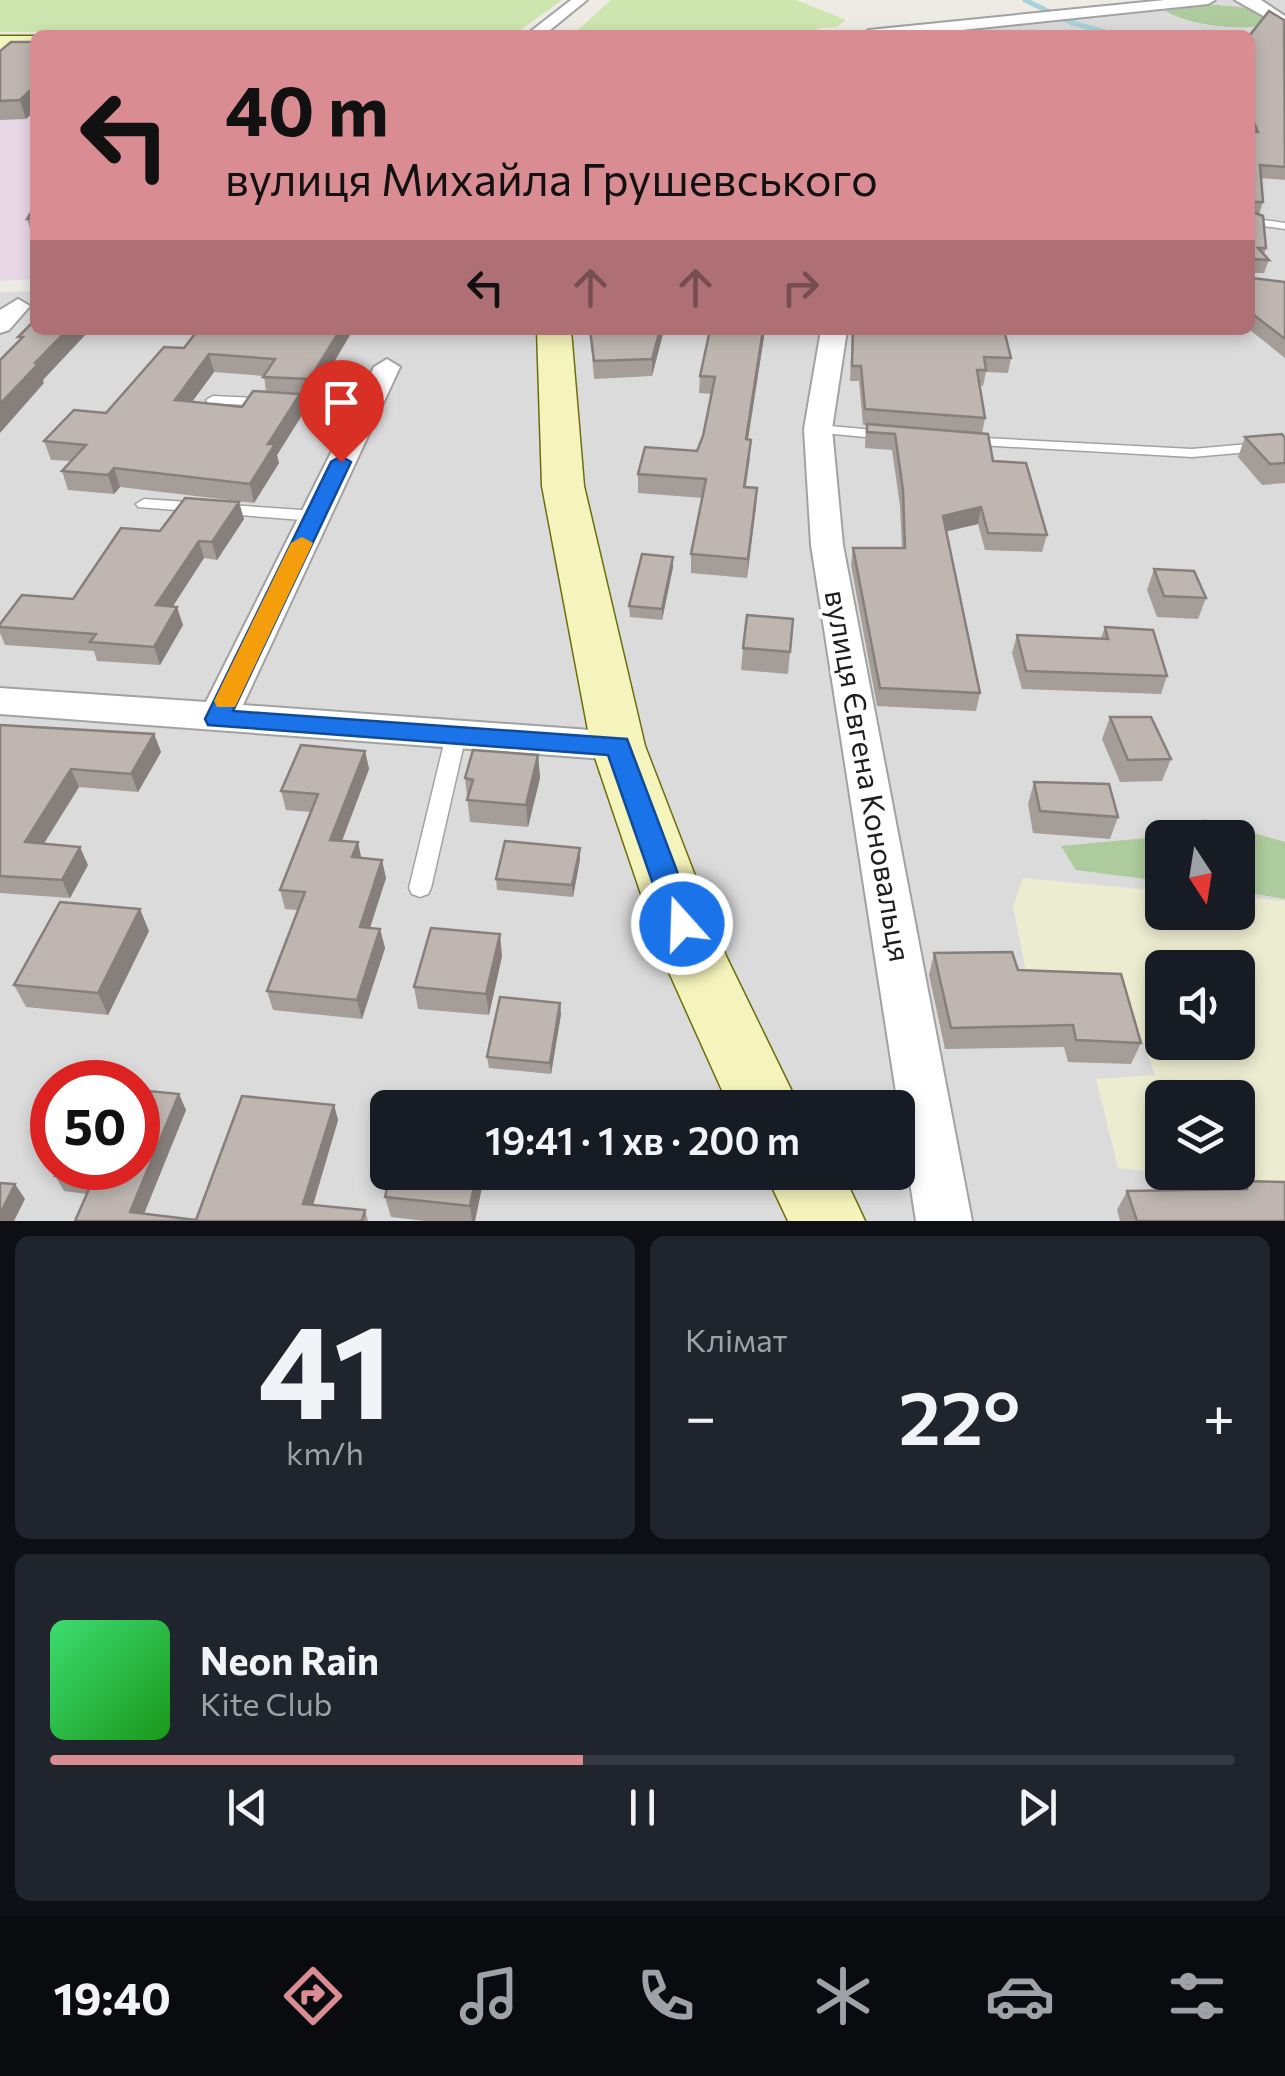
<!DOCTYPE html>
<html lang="uk">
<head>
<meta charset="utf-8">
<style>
  :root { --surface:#171b24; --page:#20242c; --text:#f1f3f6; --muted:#9ea1a6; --line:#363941; --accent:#da8c93 }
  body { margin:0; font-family:Commissioner,sans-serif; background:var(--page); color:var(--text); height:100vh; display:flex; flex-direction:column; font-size:38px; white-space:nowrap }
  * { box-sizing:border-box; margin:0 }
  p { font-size:32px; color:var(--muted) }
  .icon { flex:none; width:55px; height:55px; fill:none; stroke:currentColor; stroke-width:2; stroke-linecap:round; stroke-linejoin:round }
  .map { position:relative; height:1221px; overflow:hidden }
  .side { display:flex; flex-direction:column; gap:15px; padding:15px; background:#0d0f14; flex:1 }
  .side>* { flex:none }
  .hud { position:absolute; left:30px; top:30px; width:1225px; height:305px; border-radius:15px; box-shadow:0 5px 15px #0003; background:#da8c93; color:#111; overflow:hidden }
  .needle { width:65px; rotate:168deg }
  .controls { position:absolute; left:1145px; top:820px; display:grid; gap:20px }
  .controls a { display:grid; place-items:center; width:110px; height:110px; border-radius:15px; background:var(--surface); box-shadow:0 5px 15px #0003; font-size:50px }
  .speed { position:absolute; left:30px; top:1060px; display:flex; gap:20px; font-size:50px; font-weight:700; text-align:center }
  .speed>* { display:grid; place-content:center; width:130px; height:130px; border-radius:50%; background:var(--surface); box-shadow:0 5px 15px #0003; line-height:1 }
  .speed .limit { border:15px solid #d22; background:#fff; color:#111 }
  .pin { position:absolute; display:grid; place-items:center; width:85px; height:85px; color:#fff; margin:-102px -42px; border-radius:50% 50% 50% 0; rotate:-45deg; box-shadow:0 0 10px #0007 }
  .pin .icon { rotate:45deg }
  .me { position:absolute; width:110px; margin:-55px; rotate:340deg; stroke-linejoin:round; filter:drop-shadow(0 0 8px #0008) }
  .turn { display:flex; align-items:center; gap:35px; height:210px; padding:0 30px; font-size:45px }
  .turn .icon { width:130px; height:130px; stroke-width:2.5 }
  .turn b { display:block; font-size:70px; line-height:85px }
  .lanes { display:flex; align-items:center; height:95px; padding:0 30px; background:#0003; justify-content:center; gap:50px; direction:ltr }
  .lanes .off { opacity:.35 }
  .big { font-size:75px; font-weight:600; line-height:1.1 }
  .side .card { flex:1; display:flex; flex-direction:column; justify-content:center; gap:15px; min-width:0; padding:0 35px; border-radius:15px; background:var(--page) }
  .side .dial { align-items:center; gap:0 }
  .dial b { font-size:130px; line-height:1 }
  .song { display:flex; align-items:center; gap:30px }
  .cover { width:120px; height:120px; border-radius:15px; background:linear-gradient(135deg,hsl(140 70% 55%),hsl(120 70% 35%)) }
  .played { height:10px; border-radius:5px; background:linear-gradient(90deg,var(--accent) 45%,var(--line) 45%) }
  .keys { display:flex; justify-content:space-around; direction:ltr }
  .heat { display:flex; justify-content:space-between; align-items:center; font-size:55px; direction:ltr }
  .side .tiles { flex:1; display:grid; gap:15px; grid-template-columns:1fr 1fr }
  .card:last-child { grid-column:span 2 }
  .trip { position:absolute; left:370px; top:1090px; width:545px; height:100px; border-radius:15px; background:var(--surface); box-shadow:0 5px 15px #0003; font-weight:600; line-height:100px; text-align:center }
  .menu { display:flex; height:160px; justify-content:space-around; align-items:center; background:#090b0e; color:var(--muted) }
  .menu .icon { width:70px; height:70px }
  .menu .selected { color:var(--accent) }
  .menu b { font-size:45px; color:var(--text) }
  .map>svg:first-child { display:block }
  .residential { fill:#dcdbdb; fill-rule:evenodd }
  .industrial { fill:#e7d7e5 }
  .farmland { fill:#ececd1; fill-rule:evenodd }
  .grass { fill:#cde5ae }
  .forest { fill:#adcb9c }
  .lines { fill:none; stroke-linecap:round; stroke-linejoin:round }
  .stream { stroke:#a8d1d9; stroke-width:5 }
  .lane-casing { stroke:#a2a2a2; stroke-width:3 }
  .street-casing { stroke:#a2a2a2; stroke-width:4 }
  .secondary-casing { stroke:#6a6e0c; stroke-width:3 }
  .lane { fill:#fff; fill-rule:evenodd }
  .street { fill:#fff; fill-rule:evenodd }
  .secondary { fill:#f5f4bc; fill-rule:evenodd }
  .wall { fill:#a49d98; fill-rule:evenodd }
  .shaded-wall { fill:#867f7c }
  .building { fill:#bfb6b1; stroke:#867f7c; stroke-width:2.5 }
  .route { fill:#1a73e8; stroke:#114b97; stroke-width:2.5 }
  .slow { fill:#f59e0b }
  .labels { text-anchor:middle; stroke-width:8; stroke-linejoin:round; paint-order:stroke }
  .street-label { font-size:30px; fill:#1e1e1e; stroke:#fff }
</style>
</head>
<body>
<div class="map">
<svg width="1285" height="1221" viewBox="0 0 1285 1221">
  <rect width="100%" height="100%" fill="#eeebe5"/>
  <!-- residential -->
  <path class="residential" d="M1219,0H1285V1221H0V292L35,291V330H1250V35H923L1210,5ZM1162,838H1238V912H1162ZM1162,968H1238V1042H1162ZM52,1082H138V1168H52ZM1162,1098H1238V1172H1162ZM388,1108H898V1172H388Z"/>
  <!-- industrial -->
  <polygon class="industrial" points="0,52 35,52 35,279 0,281"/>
  <!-- farmland -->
  <path class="farmland" d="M1023,878L1162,891V912H1238V897L1285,901V1188L1118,1168L1096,1079L1155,1075L1123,989L1028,982L1013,906ZM1162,968H1238V1042H1162ZM1162,1098H1238V1172H1162Z"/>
  <!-- grass -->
  <g class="grass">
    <polygon points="0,0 562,0 519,31 499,35 0,32"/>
    <polygon points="611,0 796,0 846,20 836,27 816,28 830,35 579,35 578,30"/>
  </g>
  <!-- forest -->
  <g class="forest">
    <path d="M1206,4L1250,8L1275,24C1243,31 1194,27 1165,11Z"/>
    <polygon points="1205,819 1285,842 1285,899 1238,891 1238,838 1162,838 1162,881 1076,870 1061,846 1147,838"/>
  </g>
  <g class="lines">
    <!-- stream -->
    <polyline class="stream" points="1025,0 1070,22 1115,35"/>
    <!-- lane casing -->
    <g class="lane-casing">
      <g id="lane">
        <polygon points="1250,218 1285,223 1285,229 1250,224"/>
        <polygon points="213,396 367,403 374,407 367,411 208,403 206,400"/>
        <polygon points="818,425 886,431 893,435 886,439 813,432 813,426"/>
        <polygon points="966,437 1192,449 1285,441 1285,449 1192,457 961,444 959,441"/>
        <polygon points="144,499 315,511 323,516 315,521 138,507 136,504"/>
        <polygon points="456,728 463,730 466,735 431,888 428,894 420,897 412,894 409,888 446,735 449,730"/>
      </g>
    </g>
    <!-- street casing -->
    <g class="street-casing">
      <g id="street">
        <polygon points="571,0 587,0 544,35 526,35"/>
        <polygon points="1165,0 1215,0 1208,4 915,35 861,35 869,30"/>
        <polygon points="1235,0 1261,0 1285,16 1285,28"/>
        <polygon points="18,299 30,306 9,330 0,333 0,310"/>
        <polygon points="821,330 847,330 832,429 843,545 972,1221 916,1221 811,545 804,429"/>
        <polygon points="387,359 400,367 243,705 618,732 632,736 638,746 632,756 618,760 0,714 0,688 206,702 374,367"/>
      </g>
    </g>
    <!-- secondary casing -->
    <g class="secondary-casing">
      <g id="secondary">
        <rect x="0" y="36" width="35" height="14"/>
        <polygon points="537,330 571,330 584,486 645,746 726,956 800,1108 730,1108 663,959 591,746 542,486"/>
        <polygon points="765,1172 842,1172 865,1221 788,1221"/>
      </g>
    </g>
    <!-- lane -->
    <use href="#lane" class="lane"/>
    <!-- street -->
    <use href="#street" class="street"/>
    <!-- secondary -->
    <use href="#secondary" class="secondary"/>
  </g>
  <!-- wall -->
  <g class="wall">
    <polygon points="1250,35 1285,47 1285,180 1261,178 1263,202 1259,214 1266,248 1264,254 1269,260 1264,273 1252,273 1252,278 1285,282 1285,358 1250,330"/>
    <polygon points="35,42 35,111 26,119 0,120 0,51"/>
    <polygon points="35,206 35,244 27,219"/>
    <path d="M353,330L313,397L301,396L304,412L277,455L279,463L254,503L120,487L114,494L68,490L62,471L71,461L51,460L44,441L106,413L184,348ZM214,372L264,376L266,392L242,407L192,402Z"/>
    <polygon points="590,330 664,330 652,376 594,379"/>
    <polygon points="710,330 765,330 748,439 750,458 746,487 757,488 747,578 691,573 691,554 703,498 638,493 638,474 697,451 703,436 712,394 699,393 700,376"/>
    <polygon points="852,330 1004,330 1011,358 1008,373 986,372 983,386 980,385 985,418 982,434 993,461 1047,535 1042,552 985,550 978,524 946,531 980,693 976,711 877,706 851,565 853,548 902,548 900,506 892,450 865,448 866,425 863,425 859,381 850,381"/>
    <polygon points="1029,330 1071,330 1070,334 1030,332"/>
    <polygon points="1245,437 1285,438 1285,483 1262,485 1238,457"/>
    <polygon points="244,519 217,560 204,558 173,606 183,625 160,665 97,661 94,651 5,645 0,633 0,624 73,599 160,531"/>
    <polygon points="673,557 673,567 662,620 630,617 629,606"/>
    <polygon points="1154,569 1206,598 1198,619 1157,617 1147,590"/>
    <polygon points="793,619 788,674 741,670 743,648"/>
    <polygon points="1105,627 1167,676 1161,694 1022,689 1012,653 1017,635 1101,638"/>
    <polygon points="1110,717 1171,759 1162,781 1120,782 1102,739"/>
    <polygon points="0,725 154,734 161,752 138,792 79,787 44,844 88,865 70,898 0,893"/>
    <polygon points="365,751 369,769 342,841 386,878 370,928 380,929 385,948 362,1019 273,1010 267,991 298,910 285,909 280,890 311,812 286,810 281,791"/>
    <polygon points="538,755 540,778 528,827 470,822 465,778"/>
    <polygon points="1034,782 1118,817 1110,839 1033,833 1028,804"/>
    <polygon points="580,848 580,859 573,897 497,890 496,879"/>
    <polygon points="149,931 108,1015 26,1007 14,985"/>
    <polygon points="934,953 1018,970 1141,1043 1131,1064 1068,1062 1064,1047 945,1049 929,975"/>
    <polygon points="502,956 489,1015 418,1009 414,987"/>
    <polygon points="561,1014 551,1074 489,1068 487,1057"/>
    <polygon points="334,1105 338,1120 313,1205 365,1210 368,1221 75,1221 87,1194 64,1191 55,1176 186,1110 144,1214 196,1220"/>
    <polygon points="391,1172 485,1172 475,1221 425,1221 391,1217 385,1197"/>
    <polygon points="1244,1181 1285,1221 1120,1221 1117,1210 1127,1191 1239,1189"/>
  </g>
  <!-- shaded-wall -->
  <g class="shaded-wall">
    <polygon points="35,86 35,111 26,119 20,100"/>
    <polygon points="67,330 90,330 43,380 44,383 0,433 0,404 35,363"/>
    <polygon points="340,330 353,330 313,397 310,379"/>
    <polygon points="660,330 664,330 652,376 652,359"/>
    <polygon points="763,330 765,330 745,458 746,439"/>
    <polygon points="209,354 214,372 180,418 175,400"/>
    <polygon points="300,394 304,412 277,455 279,463 254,503 250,484 268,444"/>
    <polygon points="114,468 120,487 114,494 108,475"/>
    <polygon points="757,488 756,507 747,578 748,559"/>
    <polygon points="239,502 244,519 217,560 212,542"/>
    <polygon points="981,507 978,524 940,533 943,516"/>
    <polygon points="199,541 204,558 162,623 156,605"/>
    <polygon points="673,557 673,567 662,620 662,609"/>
    <polygon points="177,607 183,625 160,665 154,647"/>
    <polygon points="154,734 161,752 138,792 131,774"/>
    <polygon points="365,751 369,769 335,859 330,840"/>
    <polygon points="538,755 540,778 528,827 526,805"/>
    <polygon points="71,769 79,787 33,860 25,842"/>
    <polygon points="358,842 362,861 352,857"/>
    <polygon points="80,847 88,865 70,898 62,880"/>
    <polygon points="580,848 580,859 573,897 572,885"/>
    <polygon points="382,860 386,878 364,946 360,927"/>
    <polygon points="140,909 149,931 108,1015 98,993"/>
    <polygon points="380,929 385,948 362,1019 357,1000"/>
    <polygon points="500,934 502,956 489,1015 486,994"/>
    <polygon points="560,1003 561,1014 551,1074 550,1063"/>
    <polygon points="179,1094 186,1110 141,1221 130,1212"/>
    <polygon points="334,1105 338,1120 309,1219 303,1204"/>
    <polygon points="477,1172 485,1172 475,1221 472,1221 470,1206"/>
    <polygon points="15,1184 25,1199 14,1221 0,1221 0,1214"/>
  </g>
  <!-- building -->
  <g class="building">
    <polygon points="1269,11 1284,20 1285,167 1260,165 1263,202 1252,202 1250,211 1263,216 1266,248 1258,248 1269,260 1252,259 1252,278 1285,282 1285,339 1250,312 1250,132 1258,132 1250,113 1250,35"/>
    <polygon points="11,42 35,42 35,86 20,100 0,101 0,51"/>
    <polygon points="35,206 35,218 27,219"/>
    <polygon points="35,320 35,330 67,330 35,363 38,364 0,404 0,360 23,337 18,337"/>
    <polygon points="198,330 340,330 310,379 263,377 275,359 209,354 175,400 242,407 253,391 300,394 268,444 275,444 250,484 114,468 108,475 62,471 86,445 44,441 74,410 106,413 164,347 184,348"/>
    <polygon points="590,330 660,330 652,359 594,361"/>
    <polygon points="710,330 763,330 746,439 751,440 744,487 757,488 748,559 691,554 706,479 638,474 645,447 697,451 703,436 715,377 700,376"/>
    <polygon points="853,330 1004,330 1011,358 984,357 986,370 977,370 985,418 865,409 861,366 852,366"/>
    <polygon points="867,424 988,434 993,461 1026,463 1047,535 988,533 981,507 943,516 980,693 880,688 853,548 905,548 903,490 895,434 867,432"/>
    <polygon points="1282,434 1285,438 1285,463 1270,464 1245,437"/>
    <polygon points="185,498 239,502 212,542 199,541 156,605 177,607 154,647 90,642 96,634 0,627 0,624 22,595 73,599 121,528 160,531"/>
    <polygon points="642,554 673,557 662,609 629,606"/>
    <polygon points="1154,569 1194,571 1206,598 1164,596"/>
    <polygon points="747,615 793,619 790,652 743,648"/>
    <polygon points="1105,627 1153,630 1167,676 1026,671 1017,635 1108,639"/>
    <polygon points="1110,717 1151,717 1171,759 1128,760"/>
    <polygon points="0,725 154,734 131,774 71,769 25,842 80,847 62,880 0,876"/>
    <polygon points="301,745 365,751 330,840 358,842 352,857 382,860 360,927 380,929 357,1000 267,991 305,892 280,890 318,794 281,791"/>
    <polygon points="473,750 538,755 526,805 467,800 473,780 465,778"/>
    <polygon points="1034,782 1109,784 1118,817 1040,811"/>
    <polygon points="505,841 580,848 572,885 496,879"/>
    <polygon points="60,902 140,909 98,993 14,985"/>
    <polygon points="431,928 500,934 486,994 414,987"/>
    <polygon points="1012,952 1018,970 1121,974 1141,1043 1076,1040 1073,1025 951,1028 934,953"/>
    <polygon points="500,997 560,1003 550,1063 487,1057"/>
    <polygon points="138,1090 179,1094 130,1212 196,1220 242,1096 334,1105 303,1204 365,1210 362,1221 75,1221 93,1180 55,1176 59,1168 138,1168"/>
    <polygon points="391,1172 477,1172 470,1206 385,1197"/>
    <polygon points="1244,1181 1285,1182 1285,1221 1137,1221 1127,1191 1247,1189"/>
    <polygon points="0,1183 15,1184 0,1214"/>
  </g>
  <!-- route -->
  <polygon class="route" points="341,456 351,462 233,711 627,739 697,924 692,932 682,936 672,932 667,924 608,755 208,725 205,719 331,462"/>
  <!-- slow -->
  <polygon class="slow" points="302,537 313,543 238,701 235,707 217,707 214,701 291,543"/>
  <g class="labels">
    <!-- street labels -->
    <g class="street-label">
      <text transform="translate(867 776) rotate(80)" y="10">вулиця Євгена Коновальця</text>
    </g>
  </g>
</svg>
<div class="controls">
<a><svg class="needle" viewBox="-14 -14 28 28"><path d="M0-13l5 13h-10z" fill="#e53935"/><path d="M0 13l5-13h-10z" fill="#9ea1a6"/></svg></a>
<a><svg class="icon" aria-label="sound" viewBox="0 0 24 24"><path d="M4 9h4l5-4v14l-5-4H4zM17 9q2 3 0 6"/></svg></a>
<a><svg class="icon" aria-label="layers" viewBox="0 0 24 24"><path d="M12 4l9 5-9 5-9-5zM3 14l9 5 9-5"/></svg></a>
</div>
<div class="speed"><div class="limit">50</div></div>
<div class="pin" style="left:341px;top:462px;background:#d93025"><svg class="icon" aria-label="arrive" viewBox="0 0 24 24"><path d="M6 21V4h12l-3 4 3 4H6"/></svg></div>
<svg class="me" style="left:682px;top:924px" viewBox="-20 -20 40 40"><circle r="17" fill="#1a73e8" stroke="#fff" stroke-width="3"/><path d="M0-11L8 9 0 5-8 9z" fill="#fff"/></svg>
<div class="trip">19:41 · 1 хв · 200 m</div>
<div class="hud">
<div class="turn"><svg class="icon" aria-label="left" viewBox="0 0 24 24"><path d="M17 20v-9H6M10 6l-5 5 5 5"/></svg><div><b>40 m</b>вулиця Михайла Грушевського</div></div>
<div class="lanes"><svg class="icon" aria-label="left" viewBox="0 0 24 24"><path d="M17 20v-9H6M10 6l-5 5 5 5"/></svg><svg class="icon off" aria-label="ahead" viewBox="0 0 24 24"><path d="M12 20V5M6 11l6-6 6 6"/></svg><svg class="icon off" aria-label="ahead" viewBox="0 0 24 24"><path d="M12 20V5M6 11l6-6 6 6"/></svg><svg class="icon off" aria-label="right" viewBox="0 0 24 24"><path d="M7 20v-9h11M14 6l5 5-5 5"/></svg></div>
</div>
</div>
<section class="side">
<div class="tiles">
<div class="card dial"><b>41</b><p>km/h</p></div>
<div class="card"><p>Клімат</p>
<div class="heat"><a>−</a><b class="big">22°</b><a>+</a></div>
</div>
<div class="card">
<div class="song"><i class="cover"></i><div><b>Neon Rain</b><p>Kite Club</p></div></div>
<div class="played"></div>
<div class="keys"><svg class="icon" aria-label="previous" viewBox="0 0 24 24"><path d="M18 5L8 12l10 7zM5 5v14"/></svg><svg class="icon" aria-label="pause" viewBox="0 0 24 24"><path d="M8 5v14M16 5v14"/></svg><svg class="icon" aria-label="next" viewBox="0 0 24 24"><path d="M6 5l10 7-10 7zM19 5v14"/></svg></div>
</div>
</div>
</section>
<nav class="menu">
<b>19:40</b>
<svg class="icon selected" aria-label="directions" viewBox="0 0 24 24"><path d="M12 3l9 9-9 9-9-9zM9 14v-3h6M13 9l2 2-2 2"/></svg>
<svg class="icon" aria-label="music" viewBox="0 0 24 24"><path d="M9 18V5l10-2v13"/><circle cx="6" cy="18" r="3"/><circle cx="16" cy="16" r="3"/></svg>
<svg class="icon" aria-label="phone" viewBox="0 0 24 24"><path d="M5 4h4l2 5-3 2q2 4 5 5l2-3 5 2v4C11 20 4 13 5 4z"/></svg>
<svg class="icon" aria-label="climate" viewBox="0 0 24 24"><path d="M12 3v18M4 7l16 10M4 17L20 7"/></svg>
<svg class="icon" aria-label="car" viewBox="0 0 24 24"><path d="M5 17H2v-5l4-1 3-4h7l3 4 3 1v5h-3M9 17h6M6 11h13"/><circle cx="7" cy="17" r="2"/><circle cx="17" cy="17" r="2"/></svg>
<svg class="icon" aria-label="filters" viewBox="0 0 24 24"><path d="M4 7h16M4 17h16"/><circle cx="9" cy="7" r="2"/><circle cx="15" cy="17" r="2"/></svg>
</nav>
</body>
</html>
